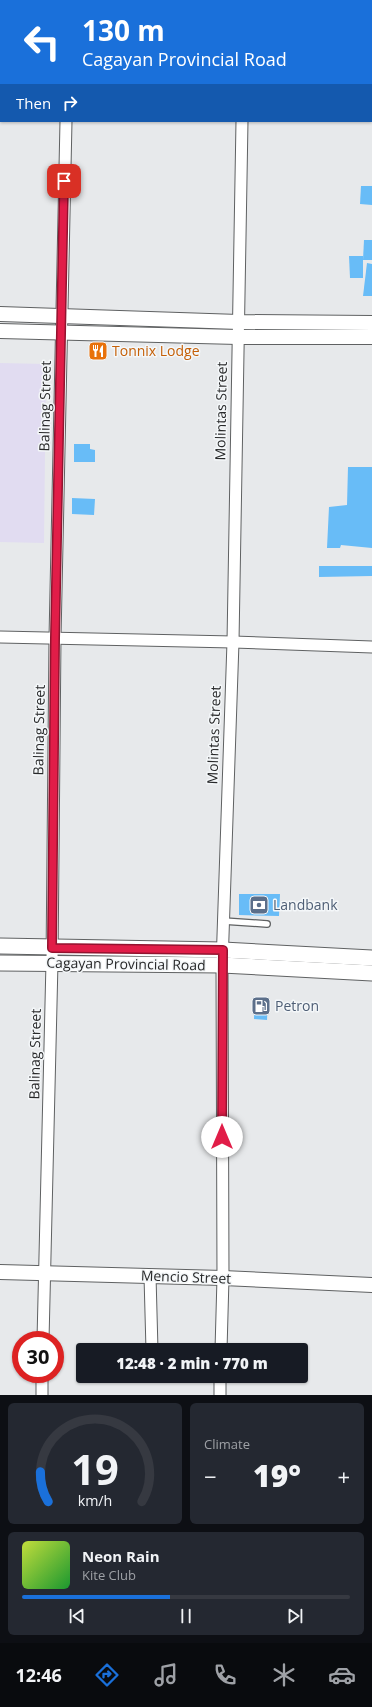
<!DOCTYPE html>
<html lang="en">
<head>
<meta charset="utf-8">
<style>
  :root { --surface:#171b24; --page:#242831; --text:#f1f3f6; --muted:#9ea1a6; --line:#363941; --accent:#1a70da }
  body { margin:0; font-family:"Open Sans",sans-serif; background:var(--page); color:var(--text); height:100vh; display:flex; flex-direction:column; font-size:15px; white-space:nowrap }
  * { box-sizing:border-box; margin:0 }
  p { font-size:13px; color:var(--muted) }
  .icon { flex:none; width:22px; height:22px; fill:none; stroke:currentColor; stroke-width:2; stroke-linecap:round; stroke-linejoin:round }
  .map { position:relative; height:1395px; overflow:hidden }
  .panel { display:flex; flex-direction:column; gap:8px; padding:8px; background:#0d0f14; flex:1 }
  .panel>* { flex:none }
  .top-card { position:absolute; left:0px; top:0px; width:372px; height:122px; box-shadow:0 1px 3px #0004; background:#1a70da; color:#fff; overflow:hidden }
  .speed { position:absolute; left:12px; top:1331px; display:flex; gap:8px; font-size:20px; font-weight:700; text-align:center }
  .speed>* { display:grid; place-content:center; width:52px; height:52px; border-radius:50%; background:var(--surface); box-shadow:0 1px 3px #0004; line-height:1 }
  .speed .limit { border:6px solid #d22; background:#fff; color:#111 }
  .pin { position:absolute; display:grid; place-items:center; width:34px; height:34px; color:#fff; margin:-17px; border-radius:8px; box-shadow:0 2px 6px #0006 }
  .me { position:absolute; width:44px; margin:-22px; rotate:0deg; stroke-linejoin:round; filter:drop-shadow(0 0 3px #0008) }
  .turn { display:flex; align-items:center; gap:14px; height:84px; padding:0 16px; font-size:18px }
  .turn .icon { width:52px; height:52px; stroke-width:2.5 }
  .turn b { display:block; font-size:28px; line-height:34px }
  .then { display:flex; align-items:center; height:38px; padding:0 16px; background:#0003; gap:8px; font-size:15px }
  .big { font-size:30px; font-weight:800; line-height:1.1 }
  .panel .card { flex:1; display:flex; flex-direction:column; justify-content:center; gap:6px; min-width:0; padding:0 14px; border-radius:6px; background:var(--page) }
  .panel .dial { align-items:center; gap:0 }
  .dial svg { height:104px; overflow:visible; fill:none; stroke:var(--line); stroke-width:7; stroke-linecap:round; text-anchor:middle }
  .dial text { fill:var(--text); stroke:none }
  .song { display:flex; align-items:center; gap:12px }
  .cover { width:48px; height:48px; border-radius:6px; background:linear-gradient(135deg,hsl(70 70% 55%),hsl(130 70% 35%)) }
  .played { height:4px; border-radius:2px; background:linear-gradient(90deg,var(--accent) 45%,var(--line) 45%) }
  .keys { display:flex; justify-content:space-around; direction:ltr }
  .heat { display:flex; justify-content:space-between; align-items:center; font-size:22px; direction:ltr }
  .panel .tiles { flex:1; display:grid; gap:8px; grid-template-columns:1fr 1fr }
  .card:last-child { grid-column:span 2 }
  .trip { position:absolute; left:76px; top:1343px; width:232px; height:40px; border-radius:4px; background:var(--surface); box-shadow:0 1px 3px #0004; font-weight:800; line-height:40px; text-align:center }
  .menu { display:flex; height:64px; justify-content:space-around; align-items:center; background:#090b0e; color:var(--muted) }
  .menu .icon { width:28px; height:28px }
  .menu .on { color:var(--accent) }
  .menu b { font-size:18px; color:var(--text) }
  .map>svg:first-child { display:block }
  .education { fill:#e1dcf1 }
  .building { fill:#68bcf7 }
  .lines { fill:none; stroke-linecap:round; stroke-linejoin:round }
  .service-casing { stroke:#5f6162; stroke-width:8 }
  .minor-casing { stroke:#5f6162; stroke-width:13 }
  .tertiary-casing { stroke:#5f6162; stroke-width:16 }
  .secondary-casing { stroke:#5f6162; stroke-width:17 }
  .service { stroke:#fff; stroke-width:5.5 }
  .minor { stroke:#fff; stroke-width:11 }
  .tertiary { stroke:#fff; stroke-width:14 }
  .secondary { stroke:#fff; stroke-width:15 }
  .route-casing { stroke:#92132f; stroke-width:10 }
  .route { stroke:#e11d48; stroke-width:7 }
  .labels { text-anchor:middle; stroke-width:3; stroke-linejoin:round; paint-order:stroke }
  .food-label { font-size:14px; fill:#c56008; stroke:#f4f7f9; text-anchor:start }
  .street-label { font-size:14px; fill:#28292a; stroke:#f4f7f9 }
  .service-label { font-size:14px; fill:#4e5e75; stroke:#f4f7f9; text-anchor:start }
</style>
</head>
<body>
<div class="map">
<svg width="372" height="1395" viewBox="0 0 372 1395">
  <rect width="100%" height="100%" fill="#e7e9eb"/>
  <!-- education -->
  <polygon class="education" points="0,363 46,364 44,543 0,542"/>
  <!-- building -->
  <g class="building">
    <polygon points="361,186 372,186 372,205 360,204"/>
    <polygon points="364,240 372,240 372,260 363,260"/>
    <polygon points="349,256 363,256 363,278 350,278"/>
    <polygon points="367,263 372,264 372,296 363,296"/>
    <polygon points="74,444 90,444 90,449 95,450 95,462 74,462"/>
    <polygon points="348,467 372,467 372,548 341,545 340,548 327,548 329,507 347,505"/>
    <polygon points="72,498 95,499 94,515 72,514"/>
    <polygon points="319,566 372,566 372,576 319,577"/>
    <polygon points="239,894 280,894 279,916 239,915"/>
    <polygon points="255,997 268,997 267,1020 254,1019"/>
  </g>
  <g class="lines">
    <!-- service casing -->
    <g class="service-casing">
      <polyline id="service" points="223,921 267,924"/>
    </g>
    <!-- minor casing -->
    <g class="minor-casing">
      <g id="minor">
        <polyline points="68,1 68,0"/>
        <polyline points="244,1 244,0"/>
        <polyline points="0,6 1,6"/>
        <polyline points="371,15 372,15"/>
        <polyline points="0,637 233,642 372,647"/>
        <polyline points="150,1276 152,1350"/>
        <polyline points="43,1340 52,962 55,638 66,121"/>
        <polyline points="221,1350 223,1278 222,965 233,642 242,121"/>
        <polyline points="42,1395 42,1374"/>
        <polyline points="220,1395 220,1376"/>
      </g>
    </g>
    <!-- tertiary casing -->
    <g class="tertiary-casing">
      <g id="tertiary">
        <polyline points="0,314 239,322 372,323"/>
        <polyline points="0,331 238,337 372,337"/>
        <polyline points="0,1272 223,1278 372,1285"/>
      </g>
    </g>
    <!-- secondary casing -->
    <g class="secondary-casing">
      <g id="secondary">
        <polyline points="0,946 223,950 372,958"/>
        <polyline points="0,963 222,965 372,973"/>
      </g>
    </g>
    <!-- service -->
    <use href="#service" class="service"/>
    <!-- minor -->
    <use href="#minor" class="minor"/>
    <!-- tertiary -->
    <use href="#tertiary" class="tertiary"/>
    <!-- secondary -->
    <use href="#secondary" class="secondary"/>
  </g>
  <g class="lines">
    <!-- route casing -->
    <g class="route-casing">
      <polyline id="route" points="64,181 55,638 52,948 223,950 222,1137"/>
    </g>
    <!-- route -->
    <use href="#route" class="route"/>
  </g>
  <!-- icons -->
  <defs>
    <g id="restaurant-square" transform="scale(1)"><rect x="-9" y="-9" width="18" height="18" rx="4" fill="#e8710a" stroke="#f4f7f9"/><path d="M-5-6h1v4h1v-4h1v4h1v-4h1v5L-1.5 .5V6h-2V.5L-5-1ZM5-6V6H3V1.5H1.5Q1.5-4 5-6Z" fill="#fff"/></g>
    <g id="bank-square" transform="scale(1)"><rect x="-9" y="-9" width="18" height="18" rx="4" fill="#5c6f8a" stroke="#f4f7f9"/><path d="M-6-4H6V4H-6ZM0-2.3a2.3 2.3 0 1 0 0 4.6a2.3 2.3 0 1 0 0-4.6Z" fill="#fff"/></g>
    <g id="fuel-square" transform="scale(1)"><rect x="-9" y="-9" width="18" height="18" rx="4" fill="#5c6f8a" stroke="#f4f7f9"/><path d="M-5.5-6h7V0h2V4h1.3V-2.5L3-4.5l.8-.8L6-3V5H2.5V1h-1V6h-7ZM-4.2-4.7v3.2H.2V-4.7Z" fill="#fff"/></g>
  </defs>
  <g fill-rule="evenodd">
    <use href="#restaurant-square" x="98" y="351"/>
    <use href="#bank-square" x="259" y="905"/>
    <use href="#fuel-square" x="261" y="1006"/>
  </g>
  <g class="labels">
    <!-- food labels -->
    <g class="food-label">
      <text x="112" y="356">Tonnix Lodge</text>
    </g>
    <!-- street labels -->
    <g class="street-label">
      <text transform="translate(45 406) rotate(-89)" y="5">Balinag Street</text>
      <text transform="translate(221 411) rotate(-89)" y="5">Molintas Street</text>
      <text transform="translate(39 730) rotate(-89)" y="5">Balinag Street</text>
      <text transform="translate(214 735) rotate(-88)" y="5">Molintas Street</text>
      <text transform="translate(126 964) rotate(1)" y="5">Cagayan Provincial Road</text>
      <text transform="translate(35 1054) rotate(-89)" y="5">Balinag Street</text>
      <text transform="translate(186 1277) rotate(2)" y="5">Mencio Street</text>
    </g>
    <!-- service labels -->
    <g class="service-label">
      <text x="273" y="910">Landbank</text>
      <text x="275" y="1011">Petron</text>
    </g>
  </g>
</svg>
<div class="speed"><div class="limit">30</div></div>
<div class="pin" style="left:64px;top:181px;background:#d93025"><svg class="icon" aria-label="arrive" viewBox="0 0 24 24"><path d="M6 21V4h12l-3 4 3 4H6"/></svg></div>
<svg class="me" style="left:222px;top:1137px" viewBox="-20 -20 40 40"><circle r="19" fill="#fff"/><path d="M0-13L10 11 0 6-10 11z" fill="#e11d48"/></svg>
<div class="trip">12:48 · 2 min · 770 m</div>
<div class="top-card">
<div class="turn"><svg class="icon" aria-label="left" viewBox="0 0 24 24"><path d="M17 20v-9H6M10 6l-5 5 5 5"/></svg><div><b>130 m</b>Cagayan Provincial Road</div></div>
<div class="then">Then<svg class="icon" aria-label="right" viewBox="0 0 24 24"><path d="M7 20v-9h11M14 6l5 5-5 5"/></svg></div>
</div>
</div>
<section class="panel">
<div class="tiles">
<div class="card dial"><svg viewBox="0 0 100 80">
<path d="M14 69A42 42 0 1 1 86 69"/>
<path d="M14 69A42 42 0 0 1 8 46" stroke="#1a70da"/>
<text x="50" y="56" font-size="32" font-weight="700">19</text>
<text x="50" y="72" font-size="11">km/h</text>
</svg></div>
<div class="card"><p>Climate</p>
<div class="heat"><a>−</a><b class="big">19°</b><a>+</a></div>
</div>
<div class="card">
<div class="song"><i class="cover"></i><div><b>Neon Rain</b><p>Kite Club</p></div></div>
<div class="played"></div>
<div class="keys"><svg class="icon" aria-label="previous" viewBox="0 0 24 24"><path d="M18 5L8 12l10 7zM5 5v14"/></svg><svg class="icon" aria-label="pause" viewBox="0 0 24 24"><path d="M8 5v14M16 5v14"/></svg><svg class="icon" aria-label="next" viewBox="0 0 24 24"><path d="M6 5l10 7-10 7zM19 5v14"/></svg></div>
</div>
</div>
</section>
<nav class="menu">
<b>12:46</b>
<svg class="icon on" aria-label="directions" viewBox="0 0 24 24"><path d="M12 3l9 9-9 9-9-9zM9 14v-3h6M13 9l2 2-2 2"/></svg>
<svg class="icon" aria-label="music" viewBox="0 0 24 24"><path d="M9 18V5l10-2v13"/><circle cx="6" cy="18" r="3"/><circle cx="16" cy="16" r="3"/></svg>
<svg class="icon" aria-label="phone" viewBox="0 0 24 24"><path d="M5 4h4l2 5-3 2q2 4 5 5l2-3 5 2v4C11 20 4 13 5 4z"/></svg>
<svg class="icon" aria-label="climate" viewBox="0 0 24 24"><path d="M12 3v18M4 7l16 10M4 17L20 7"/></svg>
<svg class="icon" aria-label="car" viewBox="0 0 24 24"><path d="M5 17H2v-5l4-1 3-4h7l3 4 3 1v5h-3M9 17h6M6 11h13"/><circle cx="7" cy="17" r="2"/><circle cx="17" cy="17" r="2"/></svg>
</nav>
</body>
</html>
